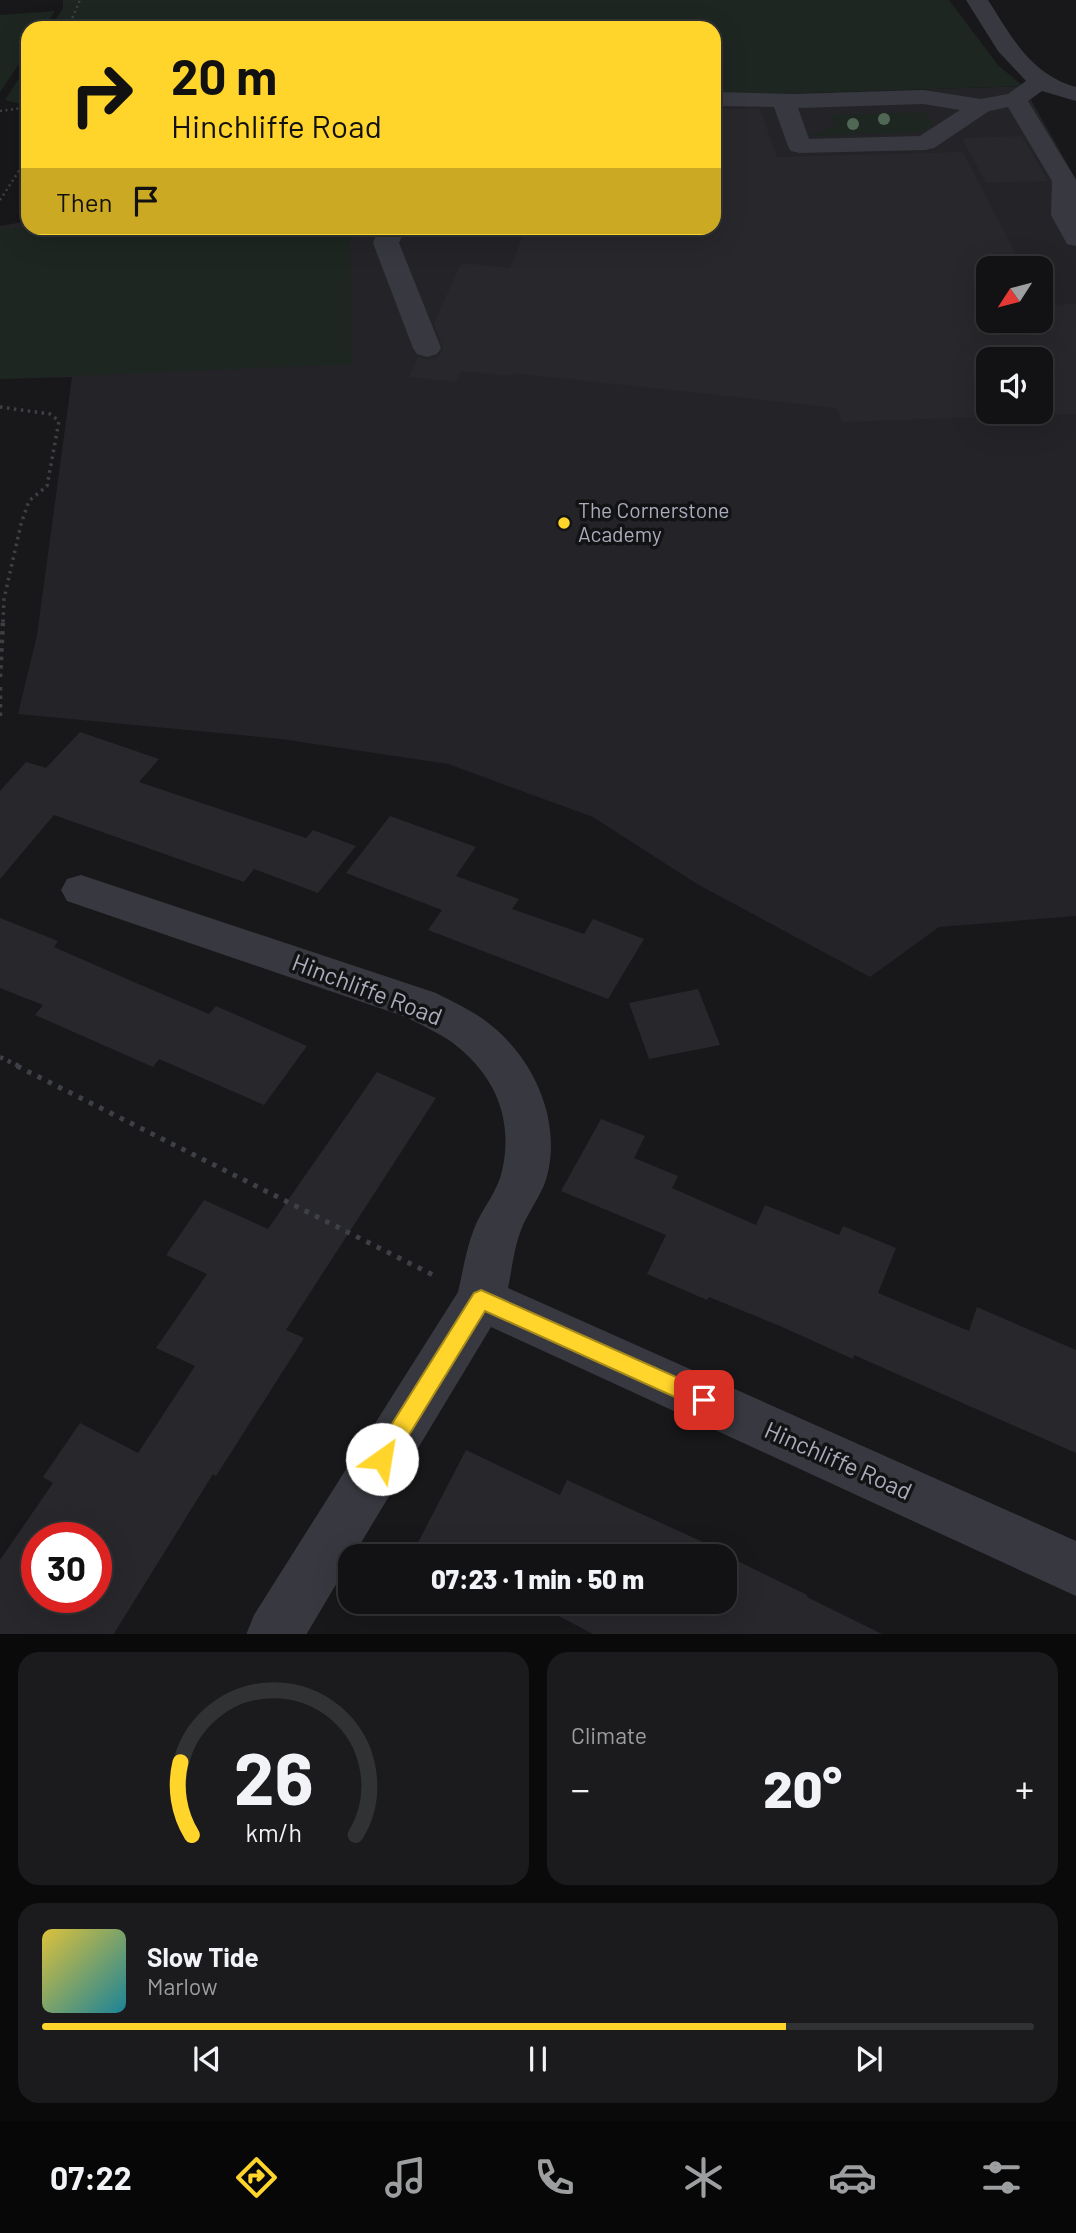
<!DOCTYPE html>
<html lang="en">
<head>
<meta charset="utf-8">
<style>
  :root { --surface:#121214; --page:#1b1b1d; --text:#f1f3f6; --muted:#9c9ea0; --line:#313234; --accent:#ffd42b }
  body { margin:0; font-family:Barlow,sans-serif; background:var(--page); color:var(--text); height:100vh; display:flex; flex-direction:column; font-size:26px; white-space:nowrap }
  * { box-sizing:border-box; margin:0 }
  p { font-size:23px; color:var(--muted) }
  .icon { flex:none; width:38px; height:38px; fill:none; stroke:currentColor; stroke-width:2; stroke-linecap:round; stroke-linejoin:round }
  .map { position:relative; height:1634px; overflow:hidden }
  .drawer { display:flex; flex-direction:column; gap:18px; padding:18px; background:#0a0a0b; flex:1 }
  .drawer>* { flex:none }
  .top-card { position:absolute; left:21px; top:21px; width:700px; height:214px; border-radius:21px; box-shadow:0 7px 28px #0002,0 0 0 2px var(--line); background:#ffd42b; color:#111; overflow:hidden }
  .needle { width:46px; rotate:234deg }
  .fabs { position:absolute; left:976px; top:256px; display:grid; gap:14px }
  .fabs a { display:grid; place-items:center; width:77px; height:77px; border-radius:14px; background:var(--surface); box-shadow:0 7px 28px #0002,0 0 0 2px var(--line); font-size:35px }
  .speed { position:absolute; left:21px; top:1522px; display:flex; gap:14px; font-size:35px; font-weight:700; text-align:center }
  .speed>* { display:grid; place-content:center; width:91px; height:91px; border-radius:50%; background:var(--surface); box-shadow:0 7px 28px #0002,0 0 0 2px var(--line); line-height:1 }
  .speed .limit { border:10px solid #d22; background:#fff; color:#111 }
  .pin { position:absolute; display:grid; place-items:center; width:60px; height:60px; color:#fff; margin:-30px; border-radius:14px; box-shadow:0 4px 10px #0006 }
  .me { position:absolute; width:77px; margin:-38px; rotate:32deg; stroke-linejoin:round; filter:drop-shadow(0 0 5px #0008) }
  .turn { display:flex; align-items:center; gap:24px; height:147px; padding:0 35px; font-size:32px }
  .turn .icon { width:91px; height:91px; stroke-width:2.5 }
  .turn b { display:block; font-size:49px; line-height:60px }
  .then { display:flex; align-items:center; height:66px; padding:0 35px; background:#0003; gap:14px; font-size:26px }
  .big { font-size:52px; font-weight:800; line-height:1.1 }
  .drawer .widget { flex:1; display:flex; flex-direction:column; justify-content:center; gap:10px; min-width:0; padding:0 24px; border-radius:21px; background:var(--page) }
  .drawer .dial { align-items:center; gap:0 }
  .dial svg { height:182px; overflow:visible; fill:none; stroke:var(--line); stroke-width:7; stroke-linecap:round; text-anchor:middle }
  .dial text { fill:var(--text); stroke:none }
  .song { display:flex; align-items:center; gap:21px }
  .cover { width:84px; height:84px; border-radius:10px; background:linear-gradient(135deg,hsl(50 70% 55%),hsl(190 70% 35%)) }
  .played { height:7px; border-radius:4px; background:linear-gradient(90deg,var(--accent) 75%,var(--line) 75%) }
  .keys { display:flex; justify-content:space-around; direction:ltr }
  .heat { display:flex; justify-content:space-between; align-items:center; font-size:38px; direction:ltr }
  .drawer .tiles { flex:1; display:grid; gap:18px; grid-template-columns:1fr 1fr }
  .widget:last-child { grid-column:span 2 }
  .trip { position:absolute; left:338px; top:1544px; width:399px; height:70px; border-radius:21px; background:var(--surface); box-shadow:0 7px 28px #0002,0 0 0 2px var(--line); font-weight:800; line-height:70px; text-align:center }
  .menu { display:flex; height:112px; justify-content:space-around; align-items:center; background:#070708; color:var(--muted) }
  .menu .icon { width:49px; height:49px }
  .menu .active { color:var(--accent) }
  .menu b { font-size:32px; color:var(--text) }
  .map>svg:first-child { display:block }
  .built { fill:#242428; fill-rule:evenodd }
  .green { fill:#1d2620 }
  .building { fill:#28282c; fill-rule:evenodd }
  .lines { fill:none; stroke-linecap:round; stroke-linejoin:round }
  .path-far3 { stroke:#3e4047; stroke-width:2.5; stroke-dasharray:2 3.5; stroke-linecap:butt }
  .path-far2 { stroke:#3e4047; stroke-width:3.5; stroke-dasharray:2.5 4.5; stroke-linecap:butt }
  .path-far1 { stroke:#3e4047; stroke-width:4.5; stroke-dasharray:3.5 5; stroke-linecap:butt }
  .path { stroke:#3e4047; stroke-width:5; stroke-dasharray:4.5 7; stroke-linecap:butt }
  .minor { fill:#383940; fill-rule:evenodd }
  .tree { fill:#506755 }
  .route { fill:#ffd42b; stroke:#a68a1c; stroke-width:2 }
  .poi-dot { fill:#ffd42b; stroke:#131315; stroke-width:2.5 }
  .labels { text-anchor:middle; stroke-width:7; stroke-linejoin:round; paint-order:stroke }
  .poi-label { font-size:21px; fill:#a9acbb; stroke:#131315; text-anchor:start }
  .near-street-label { font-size:24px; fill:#a9acbb; stroke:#131315 }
</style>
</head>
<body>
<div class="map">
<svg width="1076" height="1635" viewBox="0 0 1076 1635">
  <rect width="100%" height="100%" fill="#18181a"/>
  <!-- built -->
  <path class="built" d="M1023,86L1076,179V916L939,927L870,977L697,884L593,817L448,764L281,739L18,714L37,635L72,377L0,379V226L28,221V228H714V96ZM989,268H1041V320H989ZM989,359H1041V411H989Z"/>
  <!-- green -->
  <g class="green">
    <polygon points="63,0 949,0 998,65 1023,86 714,96 714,28 50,28 63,8"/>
    <polygon points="55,11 43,28 28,28 28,51 0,92 0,15"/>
    <polygon points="28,64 28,106 5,100"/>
    <polygon points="927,112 933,124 922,132 809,136 835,125 830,115"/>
    <polygon points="0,228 350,228 352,364 0,379"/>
  </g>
  <!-- building -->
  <g class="building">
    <path d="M714,109H760L777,157L963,152L1023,268H989V320H1041V303L1042,305L1076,304V414L842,422L837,408L513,373L512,376L461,371L456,382L409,377L418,357L428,360L438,357L443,349L434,323L461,263L510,268L526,228H714ZM989,359H1041V411H989Z"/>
    <polygon points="1022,136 1048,181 986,183 962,138"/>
    <polygon points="80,732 159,759 139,782 306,838 313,830 356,846 318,893 254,869 244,882 54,815 0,879 0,791 26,762 46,768"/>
    <polygon points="390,816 476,847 456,876 519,899 512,909 584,934 593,919 644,939 608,999 428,930 442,910 346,873"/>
    <polygon points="0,918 58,941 54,947 136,983 209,1014 216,1006 307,1046 264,1105 159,1059 153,1067 35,1015 43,1005 0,988"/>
    <polygon points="698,989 720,1045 649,1059 629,1003"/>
    <path d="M377,1072L436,1098L286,1330L304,1338L216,1476L213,1474L113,1635H0V1560L53,1483L43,1477L80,1423L138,1453L195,1366L156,1348L207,1274L166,1255L204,1200L268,1229ZM37,1538H96V1598H37Z"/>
    <polygon points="601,1119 645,1136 634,1158 678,1176 672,1188 756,1225 765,1205 839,1235 843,1226 896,1248 878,1293 969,1331 977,1307 1076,1350 1076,1453 854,1355 853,1359 780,1326 709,1297 707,1300 647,1274 666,1235 561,1191"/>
    <polygon points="466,1450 560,1495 567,1480 716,1548 715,1550 807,1595 807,1597 884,1635 595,1635 530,1601 724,1601 724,1556 411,1556"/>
  </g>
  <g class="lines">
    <!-- path-far3 -->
    <g class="path-far3">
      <polyline points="68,28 80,0"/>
      <polyline points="0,111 28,107"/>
      <polyline points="0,200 28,157"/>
    </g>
    <!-- path-far2 -->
    <polyline class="path-far2" points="0,407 50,414 59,421 47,486 29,501 21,524 4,599 3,622"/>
    <!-- path-far1 -->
    <g class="path-far1">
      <polyline points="0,677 3,621"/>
      <polyline points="0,687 0,716"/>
      <polyline points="0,1057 21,1067"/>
    </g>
    <!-- path -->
    <polyline class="path" points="17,1066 437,1277"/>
    <!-- minor -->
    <g class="minor">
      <path d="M966,0H988C1011,36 1031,75 1076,87V101L1042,91L1028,101L1076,180V246L1067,244L1051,215L1052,181L1008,107L989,111L934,148L925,150L800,153L791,151L788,146L774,107L714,106V92L796,94L923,90L981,99L1008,94L1026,81L998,51ZM923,104L960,110L920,136L809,139L798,108Z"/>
      <polygon points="379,228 405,228 399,243 441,348 437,354 427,357 417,354 413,348 373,243"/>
      <path d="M81,875L436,993C451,1001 469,1009 483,1019C530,1052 561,1115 548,1172C544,1193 528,1211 521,1230C514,1248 512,1269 508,1288L1076,1541V1596L491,1327L353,1556H350V1561L306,1635H246L254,1615L458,1292C463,1271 466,1249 474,1229C481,1210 498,1191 502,1171C514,1119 495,1075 453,1043C439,1033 421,1025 406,1017L67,901L61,890L67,879Z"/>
    </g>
  </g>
  <!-- trees -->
  <g class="tree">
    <circle cx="884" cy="119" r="6"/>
    <circle cx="853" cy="124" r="6"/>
  </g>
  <!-- route -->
  <polygon class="route" points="481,1290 712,1393 715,1400 712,1407 704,1410 697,1407 485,1311 390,1466 382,1469 375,1466 371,1459 375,1451 474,1293"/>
  <!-- markers -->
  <circle class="poi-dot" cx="564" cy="523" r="7"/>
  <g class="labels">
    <!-- poi labels -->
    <g class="poi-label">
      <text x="578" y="518">The Cornerstone<tspan x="578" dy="24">Academy</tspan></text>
    </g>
    <!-- near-street labels -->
    <g class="near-street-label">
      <text transform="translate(367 990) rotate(21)" y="8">Hinchliffe Road</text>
      <text transform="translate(838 1461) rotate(24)" y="8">Hinchliffe Road</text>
    </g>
  </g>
</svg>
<div class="fabs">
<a><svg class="needle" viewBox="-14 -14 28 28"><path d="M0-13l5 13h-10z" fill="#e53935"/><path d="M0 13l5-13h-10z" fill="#9c9ea0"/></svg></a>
<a><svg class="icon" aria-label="sound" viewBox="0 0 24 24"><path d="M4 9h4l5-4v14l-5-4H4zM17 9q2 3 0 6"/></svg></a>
</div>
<div class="speed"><div class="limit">30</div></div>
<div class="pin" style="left:704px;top:1400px;background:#d93025"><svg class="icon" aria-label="arrive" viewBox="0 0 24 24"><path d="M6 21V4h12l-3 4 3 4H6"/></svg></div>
<svg class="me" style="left:382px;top:1459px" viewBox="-20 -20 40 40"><circle r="19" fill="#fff"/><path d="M0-13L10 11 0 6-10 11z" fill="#ffd42b"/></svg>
<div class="trip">07:23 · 1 min · 50 m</div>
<div class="top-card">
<div class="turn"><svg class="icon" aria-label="right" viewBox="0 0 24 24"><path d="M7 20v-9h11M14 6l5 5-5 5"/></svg><div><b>20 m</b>Hinchliffe Road</div></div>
<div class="then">Then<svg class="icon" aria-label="arrive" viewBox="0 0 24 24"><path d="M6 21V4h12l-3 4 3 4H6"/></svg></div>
</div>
</div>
<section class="drawer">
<div class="tiles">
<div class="widget dial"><svg viewBox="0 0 100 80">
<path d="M14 69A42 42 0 1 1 86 69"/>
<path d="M14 69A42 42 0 0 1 9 37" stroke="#ffd42b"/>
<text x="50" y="56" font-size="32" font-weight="700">26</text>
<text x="50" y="72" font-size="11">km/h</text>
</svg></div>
<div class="widget"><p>Climate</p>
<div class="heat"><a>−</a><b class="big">20°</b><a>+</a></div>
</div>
<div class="widget">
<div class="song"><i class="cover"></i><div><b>Slow Tide</b><p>Marlow</p></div></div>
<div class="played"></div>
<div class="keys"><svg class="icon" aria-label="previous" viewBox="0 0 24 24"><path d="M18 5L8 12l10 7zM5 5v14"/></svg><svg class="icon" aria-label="pause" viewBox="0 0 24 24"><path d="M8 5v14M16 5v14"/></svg><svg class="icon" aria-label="next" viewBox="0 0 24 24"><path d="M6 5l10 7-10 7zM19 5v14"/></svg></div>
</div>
</div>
</section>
<nav class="menu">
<b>07:22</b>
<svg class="icon active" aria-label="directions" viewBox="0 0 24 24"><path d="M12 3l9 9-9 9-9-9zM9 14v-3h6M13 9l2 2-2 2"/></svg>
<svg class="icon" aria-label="music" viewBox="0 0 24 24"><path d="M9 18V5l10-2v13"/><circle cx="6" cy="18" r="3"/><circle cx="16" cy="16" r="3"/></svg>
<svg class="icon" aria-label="phone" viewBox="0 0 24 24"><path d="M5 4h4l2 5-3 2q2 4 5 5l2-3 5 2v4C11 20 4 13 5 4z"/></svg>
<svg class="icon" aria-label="climate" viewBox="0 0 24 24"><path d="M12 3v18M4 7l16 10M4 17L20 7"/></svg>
<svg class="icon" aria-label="car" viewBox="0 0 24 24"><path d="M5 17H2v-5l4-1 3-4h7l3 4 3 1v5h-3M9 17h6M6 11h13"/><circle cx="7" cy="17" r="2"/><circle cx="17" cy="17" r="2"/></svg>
<svg class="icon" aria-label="filters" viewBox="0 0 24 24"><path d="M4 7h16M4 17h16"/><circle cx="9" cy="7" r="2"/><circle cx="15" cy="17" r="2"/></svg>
</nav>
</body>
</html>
